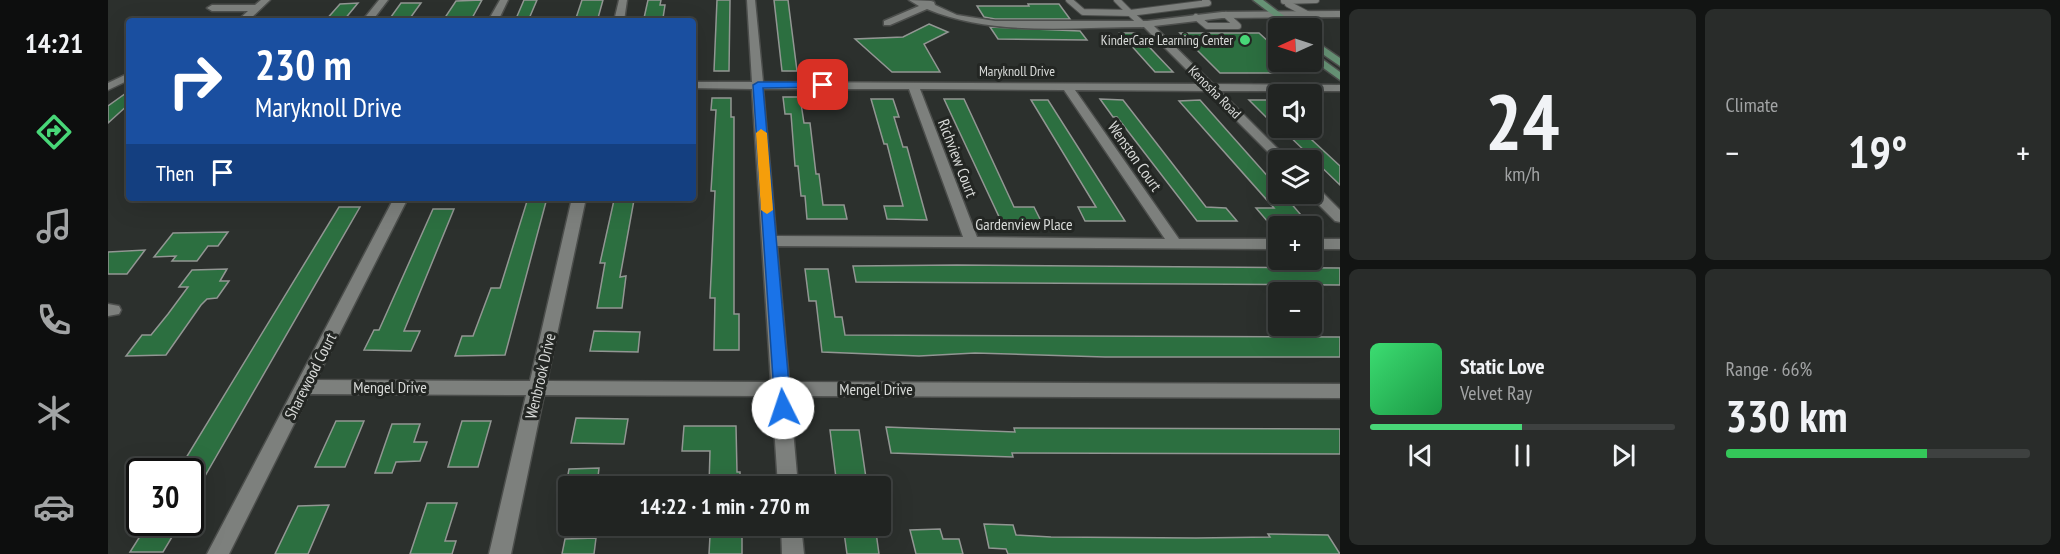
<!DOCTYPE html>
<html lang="en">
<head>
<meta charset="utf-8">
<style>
  :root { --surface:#212422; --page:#292c2a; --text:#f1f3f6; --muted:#a2a4a5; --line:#3e4140; --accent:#48d778 }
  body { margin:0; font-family:"PT Sans Narrow",sans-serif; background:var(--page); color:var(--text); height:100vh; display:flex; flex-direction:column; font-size:22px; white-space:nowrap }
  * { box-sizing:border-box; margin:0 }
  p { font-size:20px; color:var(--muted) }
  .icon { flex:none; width:33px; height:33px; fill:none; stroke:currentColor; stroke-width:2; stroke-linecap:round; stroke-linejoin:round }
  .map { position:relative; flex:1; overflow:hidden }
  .side { display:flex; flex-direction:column; gap:9px; padding:9px; background:#121413; width:720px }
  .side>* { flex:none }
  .hud { position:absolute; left:18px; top:18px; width:570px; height:183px; border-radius:6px; box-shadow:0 6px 24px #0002,0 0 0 2px var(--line); background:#1a4fa0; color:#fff; overflow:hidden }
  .needle { width:39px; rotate:267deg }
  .buttons { position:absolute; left:1160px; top:18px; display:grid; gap:12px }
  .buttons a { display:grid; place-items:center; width:54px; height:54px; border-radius:6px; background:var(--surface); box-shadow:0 6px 24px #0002,0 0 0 2px var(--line); font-size:30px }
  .speed { position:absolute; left:18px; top:458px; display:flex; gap:12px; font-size:30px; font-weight:700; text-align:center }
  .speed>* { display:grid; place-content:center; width:78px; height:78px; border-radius:50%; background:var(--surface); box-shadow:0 6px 24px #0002,0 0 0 2px var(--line); line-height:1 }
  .speed .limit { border:3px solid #111; border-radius:9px; background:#fff; color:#111 }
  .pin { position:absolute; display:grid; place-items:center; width:51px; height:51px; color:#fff; margin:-26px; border-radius:12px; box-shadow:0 3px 9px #0006 }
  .me { position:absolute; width:66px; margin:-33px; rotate:356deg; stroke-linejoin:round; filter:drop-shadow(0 0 4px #0008) }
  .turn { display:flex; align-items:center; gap:21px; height:126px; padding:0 30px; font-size:27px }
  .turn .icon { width:78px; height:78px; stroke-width:2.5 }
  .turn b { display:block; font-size:42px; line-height:51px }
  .then { display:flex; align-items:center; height:57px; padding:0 30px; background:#0003; gap:12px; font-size:22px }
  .big { font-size:45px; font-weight:600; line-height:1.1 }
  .side .tile { flex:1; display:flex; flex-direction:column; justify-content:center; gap:9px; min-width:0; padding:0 21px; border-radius:9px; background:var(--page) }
  .side .dial { align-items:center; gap:0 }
  .dial b { font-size:78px; line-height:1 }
  .song { display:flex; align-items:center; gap:18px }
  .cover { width:72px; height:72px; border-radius:9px; background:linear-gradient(135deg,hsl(140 70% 55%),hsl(140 70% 35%)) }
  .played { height:6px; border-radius:3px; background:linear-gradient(90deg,var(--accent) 50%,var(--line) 50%) }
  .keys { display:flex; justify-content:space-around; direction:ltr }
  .heat { display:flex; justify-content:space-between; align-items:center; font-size:33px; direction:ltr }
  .charge { height:9px; border-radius:4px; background:linear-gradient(90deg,#34c759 66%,var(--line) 0) }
  .side .tiles { flex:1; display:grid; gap:9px; grid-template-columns:repeat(2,1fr) }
  .trip { position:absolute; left:450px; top:476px; width:333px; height:60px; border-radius:6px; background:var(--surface); box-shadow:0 6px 24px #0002,0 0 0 2px var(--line); font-weight:600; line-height:60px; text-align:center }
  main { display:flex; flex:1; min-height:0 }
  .tabs { display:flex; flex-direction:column; width:108px; justify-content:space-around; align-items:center; background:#0d0e0e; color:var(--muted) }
  .tabs .icon { width:42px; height:42px }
  .tabs .active { color:var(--accent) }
  .tabs b { font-size:27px; color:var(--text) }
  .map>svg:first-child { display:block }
  .building { fill:#2c6f40; stroke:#929693; stroke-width:1.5 }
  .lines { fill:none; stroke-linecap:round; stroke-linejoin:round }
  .service-casing { stroke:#4c4e4c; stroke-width:8 }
  .minor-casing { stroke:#4c4e4c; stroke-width:3 }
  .secondary-casing { stroke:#4c4e4c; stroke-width:3 }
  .service { stroke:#7d807d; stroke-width:6 }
  .minor { fill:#7d807d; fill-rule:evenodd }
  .secondary { fill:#669275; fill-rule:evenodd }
  .route { fill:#1a73e8; stroke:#114b97; stroke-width:1.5 }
  .slow { fill:#f59e0b }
  .poi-dot { fill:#48d778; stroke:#232623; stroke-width:2 }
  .labels { text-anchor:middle; stroke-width:6; stroke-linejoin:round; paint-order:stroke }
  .far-poi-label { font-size:14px; fill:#d8dad8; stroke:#232623; text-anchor:end }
  .far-street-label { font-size:14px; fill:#d8dad8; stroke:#232623 }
  .street-label { font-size:16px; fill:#d8dad8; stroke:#232623 }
</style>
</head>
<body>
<main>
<nav class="tabs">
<b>14:21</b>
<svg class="icon active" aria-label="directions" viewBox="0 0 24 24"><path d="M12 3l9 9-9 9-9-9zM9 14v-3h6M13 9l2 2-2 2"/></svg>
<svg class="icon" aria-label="music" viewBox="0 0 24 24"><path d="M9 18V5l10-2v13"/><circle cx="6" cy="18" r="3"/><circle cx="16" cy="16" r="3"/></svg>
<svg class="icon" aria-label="phone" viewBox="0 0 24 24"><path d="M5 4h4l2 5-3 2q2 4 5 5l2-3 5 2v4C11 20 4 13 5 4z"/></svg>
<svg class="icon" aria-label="climate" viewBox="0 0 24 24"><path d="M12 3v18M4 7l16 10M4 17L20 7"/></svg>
<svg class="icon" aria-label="car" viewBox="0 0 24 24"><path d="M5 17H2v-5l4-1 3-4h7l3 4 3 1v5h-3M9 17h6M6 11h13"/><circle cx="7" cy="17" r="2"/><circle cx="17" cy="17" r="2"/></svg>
</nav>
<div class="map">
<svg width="1232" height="554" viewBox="0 0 1232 554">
  <rect width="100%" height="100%" fill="#2c302d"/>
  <!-- building -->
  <g class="building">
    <polygon points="374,0 363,20 336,19 348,1"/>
    <polygon points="416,0 429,0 420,21 407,21"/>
    <polygon points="474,0 495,0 490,18 468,18"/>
    <polygon points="540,0 553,0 552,5 557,5 555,18 536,18"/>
    <polygon points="609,0 622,0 621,71 606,71"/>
    <polygon points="666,0 680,0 689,71 674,71"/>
    <polygon points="250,3 236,20 217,21 232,4"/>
    <polygon points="293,3 313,3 300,21 280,21"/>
    <polygon points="920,4 951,4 962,19 887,19 876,17 869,6 921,6"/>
    <polygon points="821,24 840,32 816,44 832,72 784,72 747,39 795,37"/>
    <polygon points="882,27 972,31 979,40 890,39"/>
    <polygon points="1012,33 1028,33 1065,72 1047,72"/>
    <polygon points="1072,33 1151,33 1170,50 1170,62 1184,62 1197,73 1112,73"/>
    <polygon points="21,91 21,104 0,123 0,106"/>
    <polygon points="675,97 692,97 696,123 702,123 708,174 711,174 715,205 736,205 739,219 699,219 697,196 693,196 690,166 687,166 683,114 677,114"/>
    <polygon points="604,98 623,98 623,117 626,117 626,314 631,314 631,350 606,350 607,298 602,298 607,191 603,191 608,110 603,110"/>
    <polygon points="763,99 785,99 791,117 786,117 795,147 799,147 819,220 779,219 776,206 795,206 779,144 776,144"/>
    <polygon points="836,99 856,99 906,207 926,207 933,221 893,221"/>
    <polygon points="992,99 1015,100 1098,207 1118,208 1129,221 1089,221 1009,117 1005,117"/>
    <polygon points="923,100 940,100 1017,221 977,221 970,207 988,207"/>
    <polygon points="1092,100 1170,188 1170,194 1175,194 1199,222 1160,222 1148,208 1166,208 1071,101"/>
    <polygon points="1141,100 1159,100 1170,111 1170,118 1159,118"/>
    <polygon points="1173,128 1191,128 1232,166 1232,185"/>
    <polygon points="420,198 439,198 397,355 347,356 354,336 365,336 383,288 392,288"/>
    <polygon points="506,200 526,200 512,277 518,276 514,308 489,308 497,263 492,263"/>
    <polygon points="231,207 252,207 82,502 82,471 70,471"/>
    <polygon points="325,209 346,209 296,331 312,331 303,351 256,350 266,330 271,330"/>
    <polygon points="120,232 110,246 100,246 89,261 64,261 68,256 46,257 65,233"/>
    <polygon points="37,250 19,274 0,274 0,252"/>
    <polygon points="849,265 1232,268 1232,285 748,282 745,266"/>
    <polygon points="119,269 112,281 121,281 109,298 99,299 93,305 58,355 18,356 34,335 43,335 60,314 80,287 71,287 84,270"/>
    <polygon points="697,269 720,269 727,317 734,317 737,335 1232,337 1232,357 997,357 867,353 811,356 714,352 708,301 701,301"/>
    <polygon points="486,331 532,332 530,352 482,351"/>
    <polygon points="468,418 520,419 516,444 463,443"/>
    <polygon points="228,421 256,421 237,467 207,467"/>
    <polygon points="354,421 383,421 370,467 340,467"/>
    <polygon points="284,424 312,424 306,442 319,442 312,461 288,462 284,473 267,473"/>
    <polygon points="576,426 628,426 629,472 632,472 632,486 601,486 602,451 574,451"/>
    <polygon points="778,427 907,432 906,428 1232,429 1232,454 904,453 905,457 783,453"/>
    <polygon points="722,430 751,430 758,478 728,478"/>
    <polygon points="491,468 489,486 458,486 461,469"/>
    <polygon points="319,503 349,503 337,541 348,541 344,554 302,554"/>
    <polygon points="221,505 200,554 167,554 190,506"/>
    <polygon points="41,522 73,522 55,552 22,552"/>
    <polygon points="876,524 905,525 908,535 943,537 1088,538 1162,537 1160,534 1220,535 1232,554 900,554 898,549 881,548"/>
    <polygon points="735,525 767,525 771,554 739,554"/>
    <polygon points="832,529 835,539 851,539 855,554 808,554 802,530"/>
    <polygon points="602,536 634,536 634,554 601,554"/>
    <polygon points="488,538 486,554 454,554 457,539"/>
  </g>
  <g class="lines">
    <!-- service casing -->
    <g class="service-casing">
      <g id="service">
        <polyline points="961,0 975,12 1022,13 1034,24"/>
        <polyline points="1009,0 1022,13 1100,3 1097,0"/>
        <polyline points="1176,1 1208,0"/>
        <polyline points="1180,4 1199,14"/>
        <polyline points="1088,17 1099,26 1130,26 1118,15"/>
      </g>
    </g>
    <!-- minor casing -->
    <g class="minor-casing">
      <g id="minor">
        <polygon points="153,0 162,0 140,21 129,21 140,11 104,11 99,8 104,5 147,5"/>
        <polygon points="271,0 280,0 264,21 254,21"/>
        <polygon points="392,0 400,0 390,21 380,21"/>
        <polygon points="511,0 519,0 516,21 506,21"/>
        <path d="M639,0H647L655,82L1093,84L1036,27C965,27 887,37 819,9L782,25H776V21L811,6L801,0L823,1L826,2L827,5L849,15L887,21H1039L1114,12L1232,11V17L1114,18L1046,26L1105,84L1232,85V91H1112L1181,160L1170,162L1099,91L967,90L1071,239H1170V249L669,246L681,382L1232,384V398L682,396L690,486H670L664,396L436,395L403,554H381L418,395L201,394L121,554H99L286,198H300L208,380L422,381L464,198H478L439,381L663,382L644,89L585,88V82H644ZM655,89H801L855,237L668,236ZM812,89L956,90L1057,239L869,237Z"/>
        <polygon points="21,73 21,80 0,90 0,83"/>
        <polygon points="1203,185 1208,186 1232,210 1232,222 1227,221 1200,194 1203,194"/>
        <rect x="1203" y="239" width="29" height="10"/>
        <polygon points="0,304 11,306 13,310 11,314 0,316"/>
        <polygon points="673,525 693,525 696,554 674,554"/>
      </g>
    </g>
    <!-- secondary casing -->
    <g class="secondary-casing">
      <g id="secondary">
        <polygon points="1145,0 1155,0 1192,28 1182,28"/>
        <polygon points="1203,38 1232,58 1232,66 1203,46"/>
        <polygon points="1203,51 1232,72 1232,80 1203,59"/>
      </g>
    </g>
    <!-- service -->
    <use href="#service" class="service"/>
    <!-- minor -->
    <use href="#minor" class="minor"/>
    <!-- secondary -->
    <use href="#secondary" class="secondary"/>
  </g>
  <!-- route -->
  <polygon class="route" points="715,82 720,85 718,87 655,88 683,408 680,413 669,413 667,408 645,85 650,82"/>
  <!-- slow -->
  <polygon class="slow" points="653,129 659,133 665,210 659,214 653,210 648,133"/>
  <!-- markers -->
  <circle class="poi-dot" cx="1137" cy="40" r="6"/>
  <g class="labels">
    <!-- far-poi labels -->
    <g class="far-poi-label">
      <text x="1125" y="45">KinderCare Learning Center</text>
    </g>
    <!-- far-street labels -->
    <g class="far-street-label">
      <text x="909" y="76">Maryknoll Drive</text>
      <text transform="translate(1107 92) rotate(45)" y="5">Kenosha Road</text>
    </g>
    <!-- street labels -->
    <g class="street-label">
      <text transform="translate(1027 156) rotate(55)" y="6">Wenston Court</text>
      <text transform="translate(850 158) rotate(69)" y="6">Richview Court</text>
      <text x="916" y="230">Gardenview Place</text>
      <text transform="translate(202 376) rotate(-63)" y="6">Sharewood Court</text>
      <text transform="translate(432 376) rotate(-77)" y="6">Wenbrook Drive</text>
      <text x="282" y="393">Mengel Drive</text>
      <text x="768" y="395">Mengel Drive</text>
    </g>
  </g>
</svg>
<div class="buttons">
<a><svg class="needle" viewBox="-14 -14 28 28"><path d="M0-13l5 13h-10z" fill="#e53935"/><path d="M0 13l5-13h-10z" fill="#a2a4a5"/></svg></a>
<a><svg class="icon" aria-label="sound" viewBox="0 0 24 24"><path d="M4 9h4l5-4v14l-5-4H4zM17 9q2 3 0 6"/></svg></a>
<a><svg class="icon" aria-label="layers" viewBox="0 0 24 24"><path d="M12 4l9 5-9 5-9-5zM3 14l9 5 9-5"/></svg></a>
<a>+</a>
<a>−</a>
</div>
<div class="speed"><div class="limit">30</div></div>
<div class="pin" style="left:715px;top:85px;background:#d93025"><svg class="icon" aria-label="arrive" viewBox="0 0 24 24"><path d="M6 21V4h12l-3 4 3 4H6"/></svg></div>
<svg class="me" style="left:675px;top:408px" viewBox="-20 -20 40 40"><circle r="19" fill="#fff"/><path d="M0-13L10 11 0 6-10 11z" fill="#1a73e8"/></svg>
<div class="trip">14:22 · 1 min · 270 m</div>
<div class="hud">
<div class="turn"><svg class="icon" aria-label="right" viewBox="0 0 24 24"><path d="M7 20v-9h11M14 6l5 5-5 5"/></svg><div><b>230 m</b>Maryknoll Drive</div></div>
<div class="then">Then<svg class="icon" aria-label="arrive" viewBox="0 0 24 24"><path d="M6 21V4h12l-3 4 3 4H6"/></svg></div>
</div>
</div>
<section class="side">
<div class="tiles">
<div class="tile dial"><b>24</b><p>km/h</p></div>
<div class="tile"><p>Climate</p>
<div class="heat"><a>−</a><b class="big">19°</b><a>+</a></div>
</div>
<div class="tile">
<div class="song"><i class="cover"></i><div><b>Static Love</b><p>Velvet Ray</p></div></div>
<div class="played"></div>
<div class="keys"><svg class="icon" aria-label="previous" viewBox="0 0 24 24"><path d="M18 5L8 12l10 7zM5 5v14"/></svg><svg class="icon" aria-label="pause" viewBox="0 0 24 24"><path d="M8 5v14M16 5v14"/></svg><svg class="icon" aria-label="next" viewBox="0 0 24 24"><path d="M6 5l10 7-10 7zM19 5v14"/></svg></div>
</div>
<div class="tile"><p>Range · 66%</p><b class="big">330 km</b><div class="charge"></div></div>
</div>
</section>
</main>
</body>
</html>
